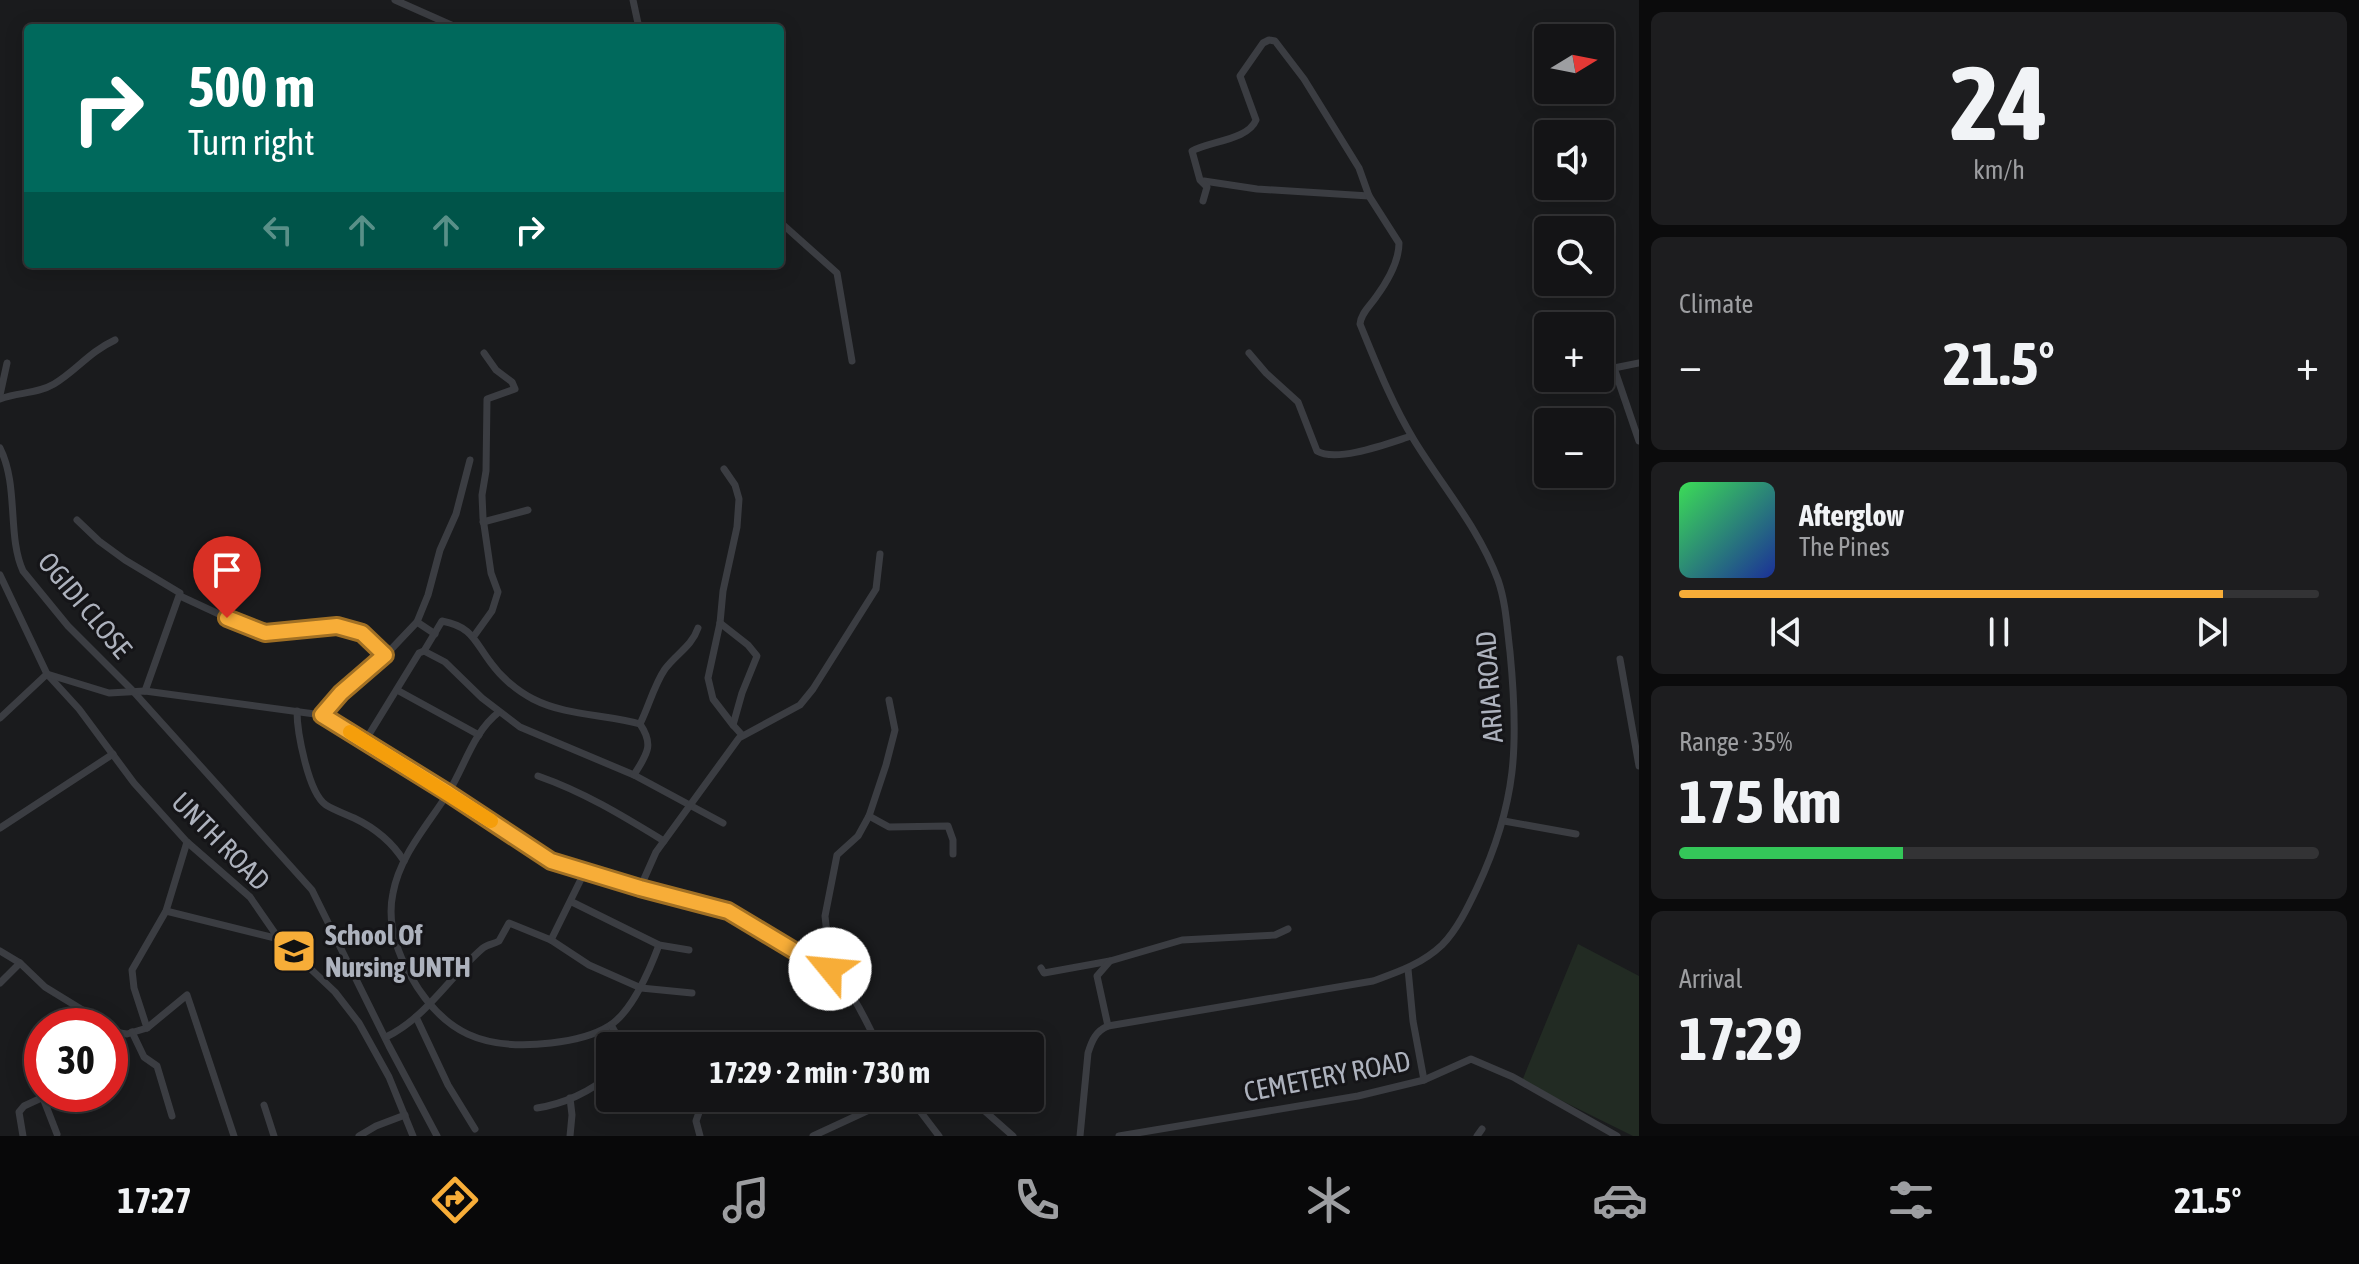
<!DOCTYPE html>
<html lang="en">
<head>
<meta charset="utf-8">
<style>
  :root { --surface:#141416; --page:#1d1d1f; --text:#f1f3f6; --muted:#9d9ea1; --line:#333335; --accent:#f7ad38 }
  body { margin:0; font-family:"Asap Condensed",sans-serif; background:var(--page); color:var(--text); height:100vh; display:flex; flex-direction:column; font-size:30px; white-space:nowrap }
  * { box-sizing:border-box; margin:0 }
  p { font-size:26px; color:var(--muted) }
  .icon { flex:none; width:44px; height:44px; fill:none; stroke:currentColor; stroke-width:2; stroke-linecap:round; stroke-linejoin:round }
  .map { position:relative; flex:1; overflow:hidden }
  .side { display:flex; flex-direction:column; gap:12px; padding:12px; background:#0b0b0c; width:720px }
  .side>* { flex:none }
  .guide { position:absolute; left:24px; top:24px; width:760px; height:244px; border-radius:8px; box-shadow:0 4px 20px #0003,0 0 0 2px var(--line); background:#00695c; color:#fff; overflow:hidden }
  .needle { width:52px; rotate:80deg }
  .tools { position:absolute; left:1534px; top:24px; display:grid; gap:16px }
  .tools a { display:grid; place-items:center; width:80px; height:80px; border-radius:8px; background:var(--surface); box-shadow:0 4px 20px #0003,0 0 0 2px var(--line); font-size:40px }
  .speed { position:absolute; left:24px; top:1008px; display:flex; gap:16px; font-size:40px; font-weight:700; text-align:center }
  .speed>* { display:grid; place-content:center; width:104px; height:104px; border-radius:50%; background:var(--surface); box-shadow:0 4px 20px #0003,0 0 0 2px var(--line); line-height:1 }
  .speed .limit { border:12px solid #d22; background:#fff; color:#111 }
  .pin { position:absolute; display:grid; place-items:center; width:68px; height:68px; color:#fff; margin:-82px -34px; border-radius:50% 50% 50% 0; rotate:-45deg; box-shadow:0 0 8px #0007 }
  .pin .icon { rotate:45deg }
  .me { position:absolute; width:88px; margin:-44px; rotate:298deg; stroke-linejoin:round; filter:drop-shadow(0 0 6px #0008) }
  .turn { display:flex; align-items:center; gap:28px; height:168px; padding:0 32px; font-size:36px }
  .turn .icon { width:104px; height:104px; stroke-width:2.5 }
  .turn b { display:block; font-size:56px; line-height:68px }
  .lanes { display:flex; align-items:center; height:76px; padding:0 32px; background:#0003; justify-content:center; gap:40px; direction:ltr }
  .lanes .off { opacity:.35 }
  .big { font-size:60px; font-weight:700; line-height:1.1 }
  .side .widget { flex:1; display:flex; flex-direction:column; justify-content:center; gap:12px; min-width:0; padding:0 28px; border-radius:12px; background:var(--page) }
  .side .dial { align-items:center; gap:0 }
  .dial b { font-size:104px; line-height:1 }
  .song { display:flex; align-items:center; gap:24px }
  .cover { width:96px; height:96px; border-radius:12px; background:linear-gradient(135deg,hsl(130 70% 55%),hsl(230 70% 35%)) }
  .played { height:8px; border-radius:4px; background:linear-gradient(90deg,var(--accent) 85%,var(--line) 85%) }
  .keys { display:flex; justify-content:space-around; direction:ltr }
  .heat { display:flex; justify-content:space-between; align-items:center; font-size:44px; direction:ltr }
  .charge { height:12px; border-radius:6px; background:linear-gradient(90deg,#34c759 35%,var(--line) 0) }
  .trip { position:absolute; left:596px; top:1032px; width:448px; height:80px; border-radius:8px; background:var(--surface); box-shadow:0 4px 20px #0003,0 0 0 2px var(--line); font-weight:700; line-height:80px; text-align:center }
  .dock { display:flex; height:128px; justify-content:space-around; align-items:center; background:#080809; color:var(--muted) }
  .dock .icon { width:56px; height:56px }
  .dock .on { color:var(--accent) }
  .dock b { font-size:36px; color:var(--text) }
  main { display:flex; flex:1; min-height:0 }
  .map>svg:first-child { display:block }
  .green { fill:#222b23 }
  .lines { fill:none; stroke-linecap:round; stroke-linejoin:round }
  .street { stroke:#3b3d42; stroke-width:7 }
  .route-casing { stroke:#a17024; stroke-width:20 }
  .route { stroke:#f7ad38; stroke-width:14 }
  .slow { stroke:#f59e0b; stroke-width:14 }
  .labels { text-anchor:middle; stroke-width:6; stroke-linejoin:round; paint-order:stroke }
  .street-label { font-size:28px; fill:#adb2bd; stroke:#151518 }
  .poi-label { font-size:28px; font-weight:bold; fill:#adb2bd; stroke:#151518; text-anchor:start }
</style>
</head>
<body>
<main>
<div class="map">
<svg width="1639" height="1136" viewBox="0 0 1639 1136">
  <rect width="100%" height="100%" fill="#1a1b1d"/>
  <!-- green -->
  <polygon class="green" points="1578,944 1639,976 1639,1136 1633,1136 1522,1081"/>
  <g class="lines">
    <!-- street -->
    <g class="street">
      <polyline points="395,0 458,28"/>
      <polyline points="633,0 639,28"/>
      <polyline points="1204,181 1257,189 1369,196"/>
      <polyline points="780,222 837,273 852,361"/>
      <path d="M1249,353L1266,373L1298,402L1317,451C1337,463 1389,443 1411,436"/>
      <polyline points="1614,368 1639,363"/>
      <polyline points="1600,370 1614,368 1639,441"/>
      <polyline points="0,395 7,363"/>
      <path d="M0,399C18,392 37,394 54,384C76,371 89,352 115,340"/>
      <path d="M0,448C19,486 7,536 23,571L68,626L132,690L312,890L389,1046L437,1136"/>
      <polyline points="724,469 735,485 739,499 737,527 723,591 720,623 708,678 713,699 733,725"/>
      <polyline points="77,520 99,541 125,560 180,593 145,691"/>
      <polyline points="483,522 528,510"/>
      <polyline points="0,575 47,674 79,709 134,783 187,842 250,897 279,939 335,992 359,1023 389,1077 413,1136"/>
      <polyline points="180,596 249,628 265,633 337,626 362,633 385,655"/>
      <polyline points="417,622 435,634"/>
      <polyline points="720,623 748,645 757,656 742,693 733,725 742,735"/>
      <polyline points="474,636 492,611 498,592 491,573 483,518 482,495 486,471 487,399 515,389 512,382 496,370 484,353"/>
      <polyline points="424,651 445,662 482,698 520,727 634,775 723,823"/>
      <polyline points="1620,659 1639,766"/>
      <polyline points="397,690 479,735"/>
      <path d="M297,711C297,731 308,793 326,805C334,810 345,814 354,818C375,828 392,842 404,861"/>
      <path d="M499,712C473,732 465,766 448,793C428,825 400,855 393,893C387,921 396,950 410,975C443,1034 484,1051 551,1043C569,1041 593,1036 609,1026C632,1012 650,969 659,945"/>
      <polyline points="322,715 330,703 380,661 417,622 428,595 440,550 456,514 470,460"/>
      <path d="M0,718L47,674L109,693L145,691L322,715L448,793L551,861L640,888L728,911L808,959C848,972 860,1012 879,1046"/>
      <path d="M365,741L419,653L424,651L442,621C473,627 474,641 491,663C501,677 517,691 533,699C566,716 605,714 640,724"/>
      <path d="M634,775C646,755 655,746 640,724C649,706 654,685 665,669C676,654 692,646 698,628"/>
      <path d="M538,776C584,792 623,816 664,841"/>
      <polyline points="869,816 889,827 948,826 953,840 953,854"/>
      <polyline points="1504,821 1576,834"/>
      <polyline points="0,828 113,754"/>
      <polyline points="640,888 656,852 739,738 800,705 813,689 876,589 880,554"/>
      <polyline points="572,902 659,945 689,950"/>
      <polyline points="166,911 279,939"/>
      <polyline points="551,940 585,871"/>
      <polyline points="0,951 20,963"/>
      <polyline points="1041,968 1044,973 1110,961"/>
      <polyline points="1408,969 1413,1021 1424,1080"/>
      <polyline points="838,976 828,944 825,916 837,855 858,836 869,816 886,765 895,730 889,700"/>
      <polyline points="0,983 20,963 45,987 120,1033 127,1034 147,1028 134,988 132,970 166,911 187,842"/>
      <polyline points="416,1017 448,1085 475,1129"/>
      <polyline points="611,1025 621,1042 620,1046"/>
      <polyline points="1108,1026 1097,976 1110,961 1182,940 1275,935 1288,929"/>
      <polyline points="147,1028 187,995 234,1136"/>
      <polyline points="132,1032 144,1057 157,1066 172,1116"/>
      <path d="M386,1037C426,1018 449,977 483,948C488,944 494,944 499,941L509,923L551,940L589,965L641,988L692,993"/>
      <polyline points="110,1044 120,1033"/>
      <polyline points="846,1046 875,1039"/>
      <polyline points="43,1098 57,1134"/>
      <polyline points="570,1098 572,1115 570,1136"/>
      <polyline points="910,1098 939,1136"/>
      <polyline points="970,1098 1013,1136"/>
      <polyline points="264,1105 274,1136"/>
      <path d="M537,1108C563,1104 591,1092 610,1074"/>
      <polyline points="23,1136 19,1112 24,1106 50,1094"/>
      <polyline points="359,1136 376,1126 405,1115"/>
      <polyline points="700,1136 696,1121 704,1098"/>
      <polyline points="813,1136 895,1098"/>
      <path d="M1080,1136L1088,1053C1092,1040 1096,1031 1108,1026L1373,981C1398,972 1422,964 1442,945C1457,930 1468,907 1477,888C1517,803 1519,744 1510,652C1507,628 1506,603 1498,580C1479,528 1442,486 1414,440C1392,404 1376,363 1360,324C1361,313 1370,306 1376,297C1387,282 1399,262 1399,243L1369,196L1359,168L1304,79L1275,41L1269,40L1263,43L1240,76L1256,120C1248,140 1210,141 1192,151L1200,180L1207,187L1203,201"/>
      <polyline points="1119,1136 1358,1096 1424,1080 1471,1059 1513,1077 1617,1136"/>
      <polyline points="1477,1136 1482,1129"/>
    </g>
  </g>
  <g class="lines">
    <!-- route casing -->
    <g class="route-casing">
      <polyline id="route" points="227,618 265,633 337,626 362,633 385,655 341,693 322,715 448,793 551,861 640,888 728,911 808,959 830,969"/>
    </g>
    <!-- route -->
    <use href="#route" class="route"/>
    <!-- slow -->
    <polyline class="slow" points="350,732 491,821"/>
  </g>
  <!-- icons -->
  <defs>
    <g id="university-square" transform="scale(2.3)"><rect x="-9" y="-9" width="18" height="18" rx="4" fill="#f7ad38" stroke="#151518"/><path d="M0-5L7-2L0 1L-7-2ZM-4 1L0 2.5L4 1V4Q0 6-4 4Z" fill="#111"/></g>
  </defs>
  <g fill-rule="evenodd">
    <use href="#university-square" x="294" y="951"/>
  </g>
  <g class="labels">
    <!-- street labels -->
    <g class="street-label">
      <text transform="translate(85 605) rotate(50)" y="10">OGIDI CLOSE</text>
      <text transform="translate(1489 687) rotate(-94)" y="10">ARIA ROAD</text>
      <text transform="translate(221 841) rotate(45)" y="10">UNTH ROAD</text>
      <text transform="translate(1327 1076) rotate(-11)" y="10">CEMETERY ROAD</text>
    </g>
    <!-- poi labels -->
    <g class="poi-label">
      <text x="325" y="945">School Of<tspan x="325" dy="32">Nursing UNTH</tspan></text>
    </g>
  </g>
</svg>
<div class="tools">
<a><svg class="needle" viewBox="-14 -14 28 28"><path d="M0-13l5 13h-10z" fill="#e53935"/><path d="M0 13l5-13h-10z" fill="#9d9ea1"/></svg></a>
<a><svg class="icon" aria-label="sound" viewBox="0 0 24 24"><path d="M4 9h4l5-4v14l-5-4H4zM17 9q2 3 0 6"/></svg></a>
<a><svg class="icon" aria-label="search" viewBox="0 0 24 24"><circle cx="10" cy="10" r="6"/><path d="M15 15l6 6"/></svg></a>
<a>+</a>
<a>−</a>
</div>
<div class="speed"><div class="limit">30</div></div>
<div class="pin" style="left:227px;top:618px;background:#d93025"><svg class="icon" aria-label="arrive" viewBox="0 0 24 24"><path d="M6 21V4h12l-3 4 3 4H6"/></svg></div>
<svg class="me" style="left:830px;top:969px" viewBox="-20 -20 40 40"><circle r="19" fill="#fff"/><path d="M0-13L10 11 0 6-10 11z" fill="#f7ad38"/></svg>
<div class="trip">17:29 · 2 min · 730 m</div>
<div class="guide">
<div class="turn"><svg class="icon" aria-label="right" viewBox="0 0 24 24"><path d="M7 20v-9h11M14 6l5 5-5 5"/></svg><div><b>500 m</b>Turn right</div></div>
<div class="lanes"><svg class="icon off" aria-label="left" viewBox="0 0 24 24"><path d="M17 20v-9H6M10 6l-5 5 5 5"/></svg><svg class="icon off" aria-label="ahead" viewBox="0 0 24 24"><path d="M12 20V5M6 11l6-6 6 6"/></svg><svg class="icon off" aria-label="ahead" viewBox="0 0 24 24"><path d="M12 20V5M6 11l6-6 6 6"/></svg><svg class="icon" aria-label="right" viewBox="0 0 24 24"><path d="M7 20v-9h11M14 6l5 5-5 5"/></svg></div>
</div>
</div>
<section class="side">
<div class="widget dial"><b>24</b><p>km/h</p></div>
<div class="widget"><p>Climate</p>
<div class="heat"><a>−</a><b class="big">21.5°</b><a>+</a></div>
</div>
<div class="widget">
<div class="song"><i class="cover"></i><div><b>Afterglow</b><p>The Pines</p></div></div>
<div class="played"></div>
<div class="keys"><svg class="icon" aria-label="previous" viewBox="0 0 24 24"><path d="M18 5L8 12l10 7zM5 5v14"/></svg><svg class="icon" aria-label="pause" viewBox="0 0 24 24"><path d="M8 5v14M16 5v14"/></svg><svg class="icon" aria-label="next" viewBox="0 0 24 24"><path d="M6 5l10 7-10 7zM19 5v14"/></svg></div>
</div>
<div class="widget"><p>Range · 35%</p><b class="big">175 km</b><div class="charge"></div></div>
<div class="widget"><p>Arrival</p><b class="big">17:29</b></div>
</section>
</main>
<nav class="dock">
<b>17:27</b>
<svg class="icon on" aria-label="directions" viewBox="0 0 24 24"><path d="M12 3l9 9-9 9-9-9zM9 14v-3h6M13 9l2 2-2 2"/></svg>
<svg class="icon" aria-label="music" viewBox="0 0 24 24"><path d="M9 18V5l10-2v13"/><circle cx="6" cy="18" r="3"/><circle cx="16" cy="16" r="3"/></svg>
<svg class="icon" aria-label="phone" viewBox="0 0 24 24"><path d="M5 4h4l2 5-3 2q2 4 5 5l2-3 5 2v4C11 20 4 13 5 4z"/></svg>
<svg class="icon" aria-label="climate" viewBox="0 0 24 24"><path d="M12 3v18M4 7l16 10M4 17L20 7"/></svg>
<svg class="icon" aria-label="car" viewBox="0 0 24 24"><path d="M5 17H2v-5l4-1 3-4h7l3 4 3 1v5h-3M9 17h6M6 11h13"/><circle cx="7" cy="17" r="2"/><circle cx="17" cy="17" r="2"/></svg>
<svg class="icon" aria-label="filters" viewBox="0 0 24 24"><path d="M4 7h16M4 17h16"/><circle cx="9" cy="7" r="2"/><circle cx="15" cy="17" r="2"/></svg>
<b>21.5°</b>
</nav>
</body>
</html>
